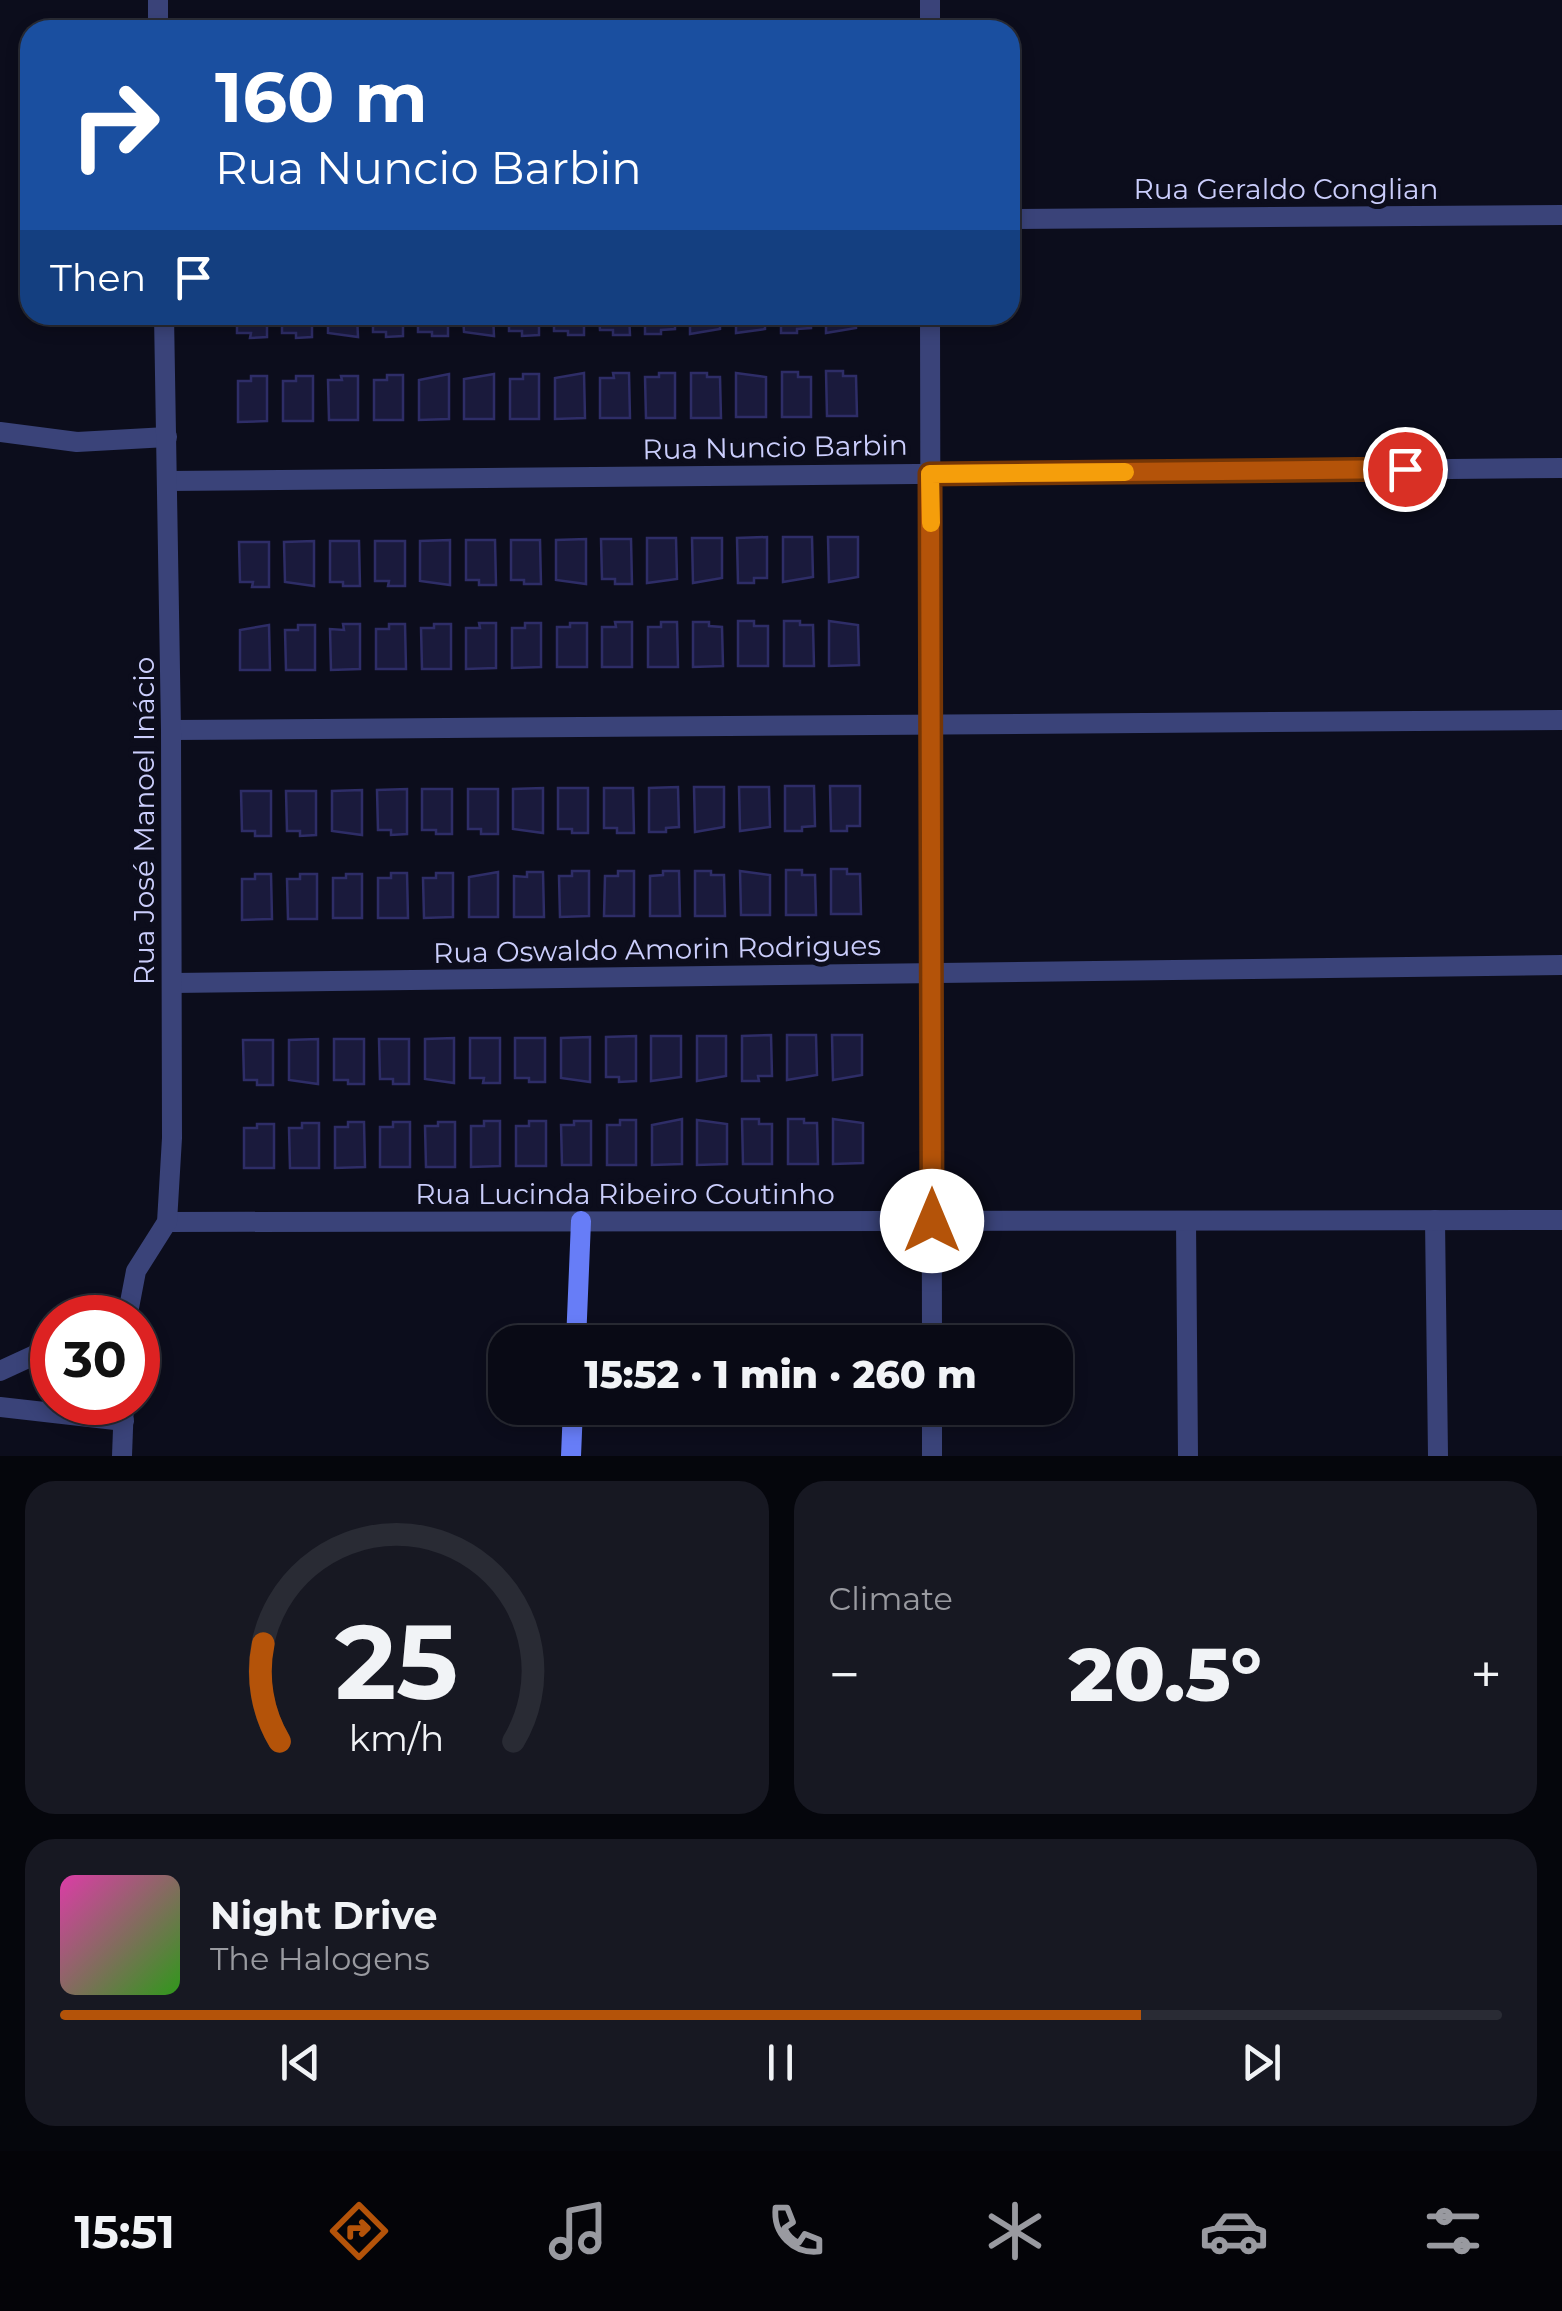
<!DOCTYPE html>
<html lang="en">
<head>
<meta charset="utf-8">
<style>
  :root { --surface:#090a15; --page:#171822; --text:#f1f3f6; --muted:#999aa0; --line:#292b34; --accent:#b45309 }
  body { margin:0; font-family:Montserrat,sans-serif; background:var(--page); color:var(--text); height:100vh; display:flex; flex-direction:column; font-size:38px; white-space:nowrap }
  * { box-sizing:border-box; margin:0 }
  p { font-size:32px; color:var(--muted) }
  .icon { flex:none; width:55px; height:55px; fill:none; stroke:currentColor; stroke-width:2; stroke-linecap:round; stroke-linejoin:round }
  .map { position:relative; height:1456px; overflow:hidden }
  .side { display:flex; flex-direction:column; gap:25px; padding:25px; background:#05060c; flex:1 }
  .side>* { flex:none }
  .guide { position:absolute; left:20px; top:20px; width:1000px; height:305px; border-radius:30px; box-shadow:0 5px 15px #0003,0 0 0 2px var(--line); background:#1a4fa0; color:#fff; overflow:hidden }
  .speed { position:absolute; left:30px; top:1295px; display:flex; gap:20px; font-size:50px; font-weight:700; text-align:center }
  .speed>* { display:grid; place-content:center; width:130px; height:130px; border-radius:50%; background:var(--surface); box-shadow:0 5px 15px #0003,0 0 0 2px var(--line); line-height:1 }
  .speed .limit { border:15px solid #d22; background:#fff; color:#111 }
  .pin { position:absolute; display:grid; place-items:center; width:85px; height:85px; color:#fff; margin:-42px; border:5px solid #fff; border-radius:50%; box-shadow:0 2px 10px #0007 }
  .me { position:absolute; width:110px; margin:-55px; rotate:0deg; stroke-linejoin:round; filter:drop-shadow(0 0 8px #0008) }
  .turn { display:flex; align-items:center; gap:35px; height:210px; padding:0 30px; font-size:45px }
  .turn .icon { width:130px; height:130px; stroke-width:2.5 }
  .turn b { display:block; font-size:70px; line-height:85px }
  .then { display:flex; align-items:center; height:95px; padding:0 30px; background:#0003; gap:20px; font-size:38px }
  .big { font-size:75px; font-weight:800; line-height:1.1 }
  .side .widget { flex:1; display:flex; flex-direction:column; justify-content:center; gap:15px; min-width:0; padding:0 35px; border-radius:30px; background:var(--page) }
  .side .dial { align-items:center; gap:0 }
  .dial svg { height:260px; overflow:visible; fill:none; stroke:var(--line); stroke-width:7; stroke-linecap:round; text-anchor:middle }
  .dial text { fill:var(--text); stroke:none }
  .song { display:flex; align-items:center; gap:30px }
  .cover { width:120px; height:120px; border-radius:15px; background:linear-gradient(135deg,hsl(320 70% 55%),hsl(110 70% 35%)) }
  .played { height:10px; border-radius:5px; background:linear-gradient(90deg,var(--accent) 75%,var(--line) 75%) }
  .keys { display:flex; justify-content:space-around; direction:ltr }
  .heat { display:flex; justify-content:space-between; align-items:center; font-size:55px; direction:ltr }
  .side .tiles { flex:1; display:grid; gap:25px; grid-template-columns:1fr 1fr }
  .widget:last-child { grid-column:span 2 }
  .trip { position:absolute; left:488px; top:1325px; width:585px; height:100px; border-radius:30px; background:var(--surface); box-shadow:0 5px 15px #0003,0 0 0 2px var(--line); font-weight:800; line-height:100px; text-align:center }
  .dock { display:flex; height:160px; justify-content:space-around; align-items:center; background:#040408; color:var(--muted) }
  .dock .icon { width:70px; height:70px }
  .dock .current { color:var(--accent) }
  .dock b { font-size:45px; color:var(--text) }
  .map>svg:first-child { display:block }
  .building { fill:#1a1a3c; stroke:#2e2d67; stroke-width:2.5 }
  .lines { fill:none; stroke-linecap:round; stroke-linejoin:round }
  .street { stroke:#3a4379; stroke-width:20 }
  .secondary { stroke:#677df7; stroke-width:20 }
  .route-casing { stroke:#753606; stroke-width:25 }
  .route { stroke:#b45309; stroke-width:18 }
  .slow { stroke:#f59e0b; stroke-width:18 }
  .labels { text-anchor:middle; stroke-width:10; stroke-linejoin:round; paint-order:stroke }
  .street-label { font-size:28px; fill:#cbcefc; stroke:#0c0d1c }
</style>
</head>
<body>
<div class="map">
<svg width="1562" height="1456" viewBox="0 0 1562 1456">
  <rect width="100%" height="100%" fill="#0c0d1c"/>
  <!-- building -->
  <g class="building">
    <polygon points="237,315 267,315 267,337 250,338 251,333 237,333"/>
    <polygon points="282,315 312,315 312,337 296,338 296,333 282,333"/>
    <polygon points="328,315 357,315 358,337 328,333"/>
    <polygon points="373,315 403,315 403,336 386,337 386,332 373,332"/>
    <polygon points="418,315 448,315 448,336 432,336 432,332 418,332"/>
    <polygon points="463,315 493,315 494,336 464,332"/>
    <polygon points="509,315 539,315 539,335 522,336 522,331 509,331"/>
    <polygon points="554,315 584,315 584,335 568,335 568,331 554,331"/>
    <polygon points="599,315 629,315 630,335 613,335 613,330 600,330"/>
    <polygon points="645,315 675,315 675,329 661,330 661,334 645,334"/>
    <polygon points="690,315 720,315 720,329 690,334"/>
    <polygon points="736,315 765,315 765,329 736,333"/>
    <polygon points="781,315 811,315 811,328 797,329 797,333 781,333"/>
    <polygon points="826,315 856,315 856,328 826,333"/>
    <polygon points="826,371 843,371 843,376 856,376 857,416 827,416"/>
    <polygon points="782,372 798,372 798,377 811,377 811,417 782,417"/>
    <polygon points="584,373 585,418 555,419 555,378"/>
    <polygon points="613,373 629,373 630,418 600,418 600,378 614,378"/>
    <polygon points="659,373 675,373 675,418 646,418 645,377 659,377"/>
    <polygon points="691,373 707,373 707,377 720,377 721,418 691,418"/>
    <polygon points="736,373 766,377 766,417 736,417"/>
    <polygon points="449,374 449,419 419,420 419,380"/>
    <polygon points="494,374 494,419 464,419 464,379"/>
    <polygon points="523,374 539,374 539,419 510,419 510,379 523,379"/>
    <polygon points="387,375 403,375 403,420 374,420 374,380 387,380"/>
    <polygon points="251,376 267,376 267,421 238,422 238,381 251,381"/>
    <polygon points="296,376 313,376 313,421 283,421 283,381 296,381"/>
    <polygon points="341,376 358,376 358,420 329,420 328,380 342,380"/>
    <polygon points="767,537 767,578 754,578 754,583 738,583 737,538"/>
    <polygon points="783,537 812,537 813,577 783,582"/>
    <polygon points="828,537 858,537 858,577 829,582"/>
    <polygon points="647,538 676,538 677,579 647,583"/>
    <polygon points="692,538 722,538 722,578 693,583"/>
    <polygon points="586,539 586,584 556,580 556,540"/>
    <polygon points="601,539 631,539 632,584 615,584 615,579 602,579"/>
    <polygon points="450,540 450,585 420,581 420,541"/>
    <polygon points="466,540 495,540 496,585 479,585 479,580 466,580"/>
    <polygon points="511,540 540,540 541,584 524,584 524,580 511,580"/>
    <polygon points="314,541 314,586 285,582 284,542"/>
    <polygon points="330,541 359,541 360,586 343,586 343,582 330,582"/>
    <polygon points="375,541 405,541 405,586 388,586 389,581 375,581"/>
    <polygon points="239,542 269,542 269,587 252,587 253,582 240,582"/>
    <polygon points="738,621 754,621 754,626 768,626 768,666 738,666"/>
    <polygon points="784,621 800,621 800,625 813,625 814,666 784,666"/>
    <polygon points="829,621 858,625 859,665 829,666"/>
    <polygon points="615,622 632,622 632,667 602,667 602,627 616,627"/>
    <polygon points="661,622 677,622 678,667 648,667 648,627 661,627"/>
    <polygon points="693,622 709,622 709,626 722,627 723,666 693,667"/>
    <polygon points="479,623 496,623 496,668 466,669 466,628 480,628"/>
    <polygon points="525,623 541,623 541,667 512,668 512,628 525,628"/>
    <polygon points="570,623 587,623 587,667 557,667 557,627 570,627"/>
    <polygon points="343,624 360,624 360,669 331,670 330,629 344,630"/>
    <polygon points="389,624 405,624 406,669 376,669 376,629 389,629"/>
    <polygon points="434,624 451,624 451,669 422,669 421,628 434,628"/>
    <polygon points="269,625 270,670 240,670 240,630"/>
    <polygon points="298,625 315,625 315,670 286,670 285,630 298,630"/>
    <polygon points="785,786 814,786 815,826 802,827 802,831 785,831"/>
    <polygon points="830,786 860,786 860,826 847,826 847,831 831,831"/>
    <polygon points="678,787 679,827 666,828 666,832 649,832 649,788"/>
    <polygon points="694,787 724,787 724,827 695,832"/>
    <polygon points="739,787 769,787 770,827 740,831"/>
    <polygon points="543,788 543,833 513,829 513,789"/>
    <polygon points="558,788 588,788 588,833 572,833 572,829 558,829"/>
    <polygon points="604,788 633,788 634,833 617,833 617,828 604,828"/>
    <polygon points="407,789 407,834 391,835 391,830 378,830 377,790"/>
    <polygon points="422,789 452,789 452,834 436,834 436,830 422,830"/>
    <polygon points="468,789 498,789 498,834 481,834 481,829 468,829"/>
    <polygon points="362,790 362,835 332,831 332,791"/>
    <polygon points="241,791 271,791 271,836 255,836 255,831 242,831"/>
    <polygon points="286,791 316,791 316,835 300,836 300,831 287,831"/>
    <polygon points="831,869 847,869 847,874 860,874 861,914 831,914"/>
    <polygon points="786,870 802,870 802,875 815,875 816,915 786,915"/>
    <polygon points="572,871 589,871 589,916 560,917 559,876 572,876"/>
    <polygon points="618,871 634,871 634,916 604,916 605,876 618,876"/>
    <polygon points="663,871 679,871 680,916 650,916 650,876 663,875"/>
    <polygon points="695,871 711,871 711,875 724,875 725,916 695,916"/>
    <polygon points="740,871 770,875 770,915 741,915"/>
    <polygon points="498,872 498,917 469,917 469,877"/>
    <polygon points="527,872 543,872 544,917 514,917 514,876 527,877"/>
    <polygon points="391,873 407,873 408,918 378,918 378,878 391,878"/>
    <polygon points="436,873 453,873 453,917 424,918 423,878 436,878"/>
    <polygon points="255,874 271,874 272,919 242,920 242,879 255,879"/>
    <polygon points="300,874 317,874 317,919 288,919 287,879 300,879"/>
    <polygon points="346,874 362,874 362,918 333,918 333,878 346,878"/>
    <polygon points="771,1035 772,1076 758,1076 759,1081 742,1081 742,1036"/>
    <polygon points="787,1035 816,1035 817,1075 787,1080"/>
    <polygon points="832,1035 862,1035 862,1075 833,1080"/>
    <polygon points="636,1036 636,1081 619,1082 619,1077 606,1077 606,1037"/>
    <polygon points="651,1036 681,1036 681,1077 651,1081"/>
    <polygon points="697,1036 726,1036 726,1076 697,1081"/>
    <polygon points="590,1037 590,1082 561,1078 561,1038"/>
    <polygon points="454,1038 454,1083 425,1079 425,1039"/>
    <polygon points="470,1038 500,1038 500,1083 483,1083 484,1078 470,1078"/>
    <polygon points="515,1038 545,1038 545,1082 529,1082 529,1078 515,1078"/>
    <polygon points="318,1039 318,1084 289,1080 289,1040"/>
    <polygon points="334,1039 364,1039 364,1084 348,1084 348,1080 334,1080"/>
    <polygon points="379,1039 409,1039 409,1084 393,1084 393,1079 380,1079"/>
    <polygon points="243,1040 273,1040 273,1085 257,1085 257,1080 244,1080"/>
    <polygon points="682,1119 682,1164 652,1165 652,1125"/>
    <polygon points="742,1119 759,1119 759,1124 772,1124 772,1164 743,1164"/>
    <polygon points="788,1119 804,1119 804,1123 817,1123 818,1164 788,1164"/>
    <polygon points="833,1119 863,1123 863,1163 833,1164"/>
    <polygon points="620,1120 636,1120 636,1165 607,1165 607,1125 620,1125"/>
    <polygon points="697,1120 727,1124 727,1164 697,1165"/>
    <polygon points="484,1121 500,1121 500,1166 471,1167 471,1126 484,1126"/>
    <polygon points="529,1121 546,1121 546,1166 516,1166 516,1126 529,1126"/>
    <polygon points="574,1121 591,1121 591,1165 562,1165 561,1125 574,1125"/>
    <polygon points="348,1122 364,1122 365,1167 335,1168 335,1127 348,1127"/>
    <polygon points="393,1122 410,1122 410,1167 380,1167 380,1127 393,1127"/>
    <polygon points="438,1122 455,1122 455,1167 426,1167 425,1126 438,1126"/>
    <polygon points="302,1123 319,1123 319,1168 290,1168 289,1128 302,1128"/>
    <polygon points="257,1124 274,1124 274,1168 244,1168 244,1128 257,1128"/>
  </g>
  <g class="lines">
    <!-- street -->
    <g class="street">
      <polyline points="158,0 158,30"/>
      <polyline points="930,0 930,30"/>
      <polyline points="1010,219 1562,215"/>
      <polyline points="930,315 932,1342"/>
      <polyline points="0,432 77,442 167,437"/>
      <polyline points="168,481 1562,468"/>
      <polyline points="171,730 1562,720"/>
      <polyline points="173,983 1562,965"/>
      <polyline points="1435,1220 1438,1456"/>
      <polyline points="1186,1221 1188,1456"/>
      <polyline points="167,1222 1562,1220"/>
      <polyline points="127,1318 136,1271 167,1222 172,1138 171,730 164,315"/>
      <polyline points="0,1371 52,1347"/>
      <polyline points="0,1407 124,1421"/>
      <polyline points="932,1408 932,1456"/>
      <polyline points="122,1456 124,1402"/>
    </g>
    <!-- secondary -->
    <g class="secondary">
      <polyline points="576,1342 581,1221"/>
      <polyline points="571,1456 573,1408"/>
    </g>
  </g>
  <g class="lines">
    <!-- route casing -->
    <g class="route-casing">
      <polyline id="route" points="932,1221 930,474 1405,469"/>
    </g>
    <!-- route -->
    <use href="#route" class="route"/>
    <!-- slow -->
    <polyline class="slow" points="931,523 930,474 1125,472"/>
  </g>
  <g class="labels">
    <!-- street labels -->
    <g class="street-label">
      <text x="1286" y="199">Rua Geraldo Conglian</text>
      <text transform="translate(775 447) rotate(-1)" y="10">Rua Nuncio Barbin</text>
      <text transform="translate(144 821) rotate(-90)" y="10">Rua José Manoel Inácio</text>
      <text transform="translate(657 949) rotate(-1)" y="10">Rua Oswaldo Amorin Rodrigues</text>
      <text x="625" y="1204">Rua Lucinda Ribeiro Coutinho</text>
    </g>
  </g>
</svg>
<div class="speed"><div class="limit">30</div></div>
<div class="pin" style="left:1405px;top:469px;background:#d93025"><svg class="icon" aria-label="arrive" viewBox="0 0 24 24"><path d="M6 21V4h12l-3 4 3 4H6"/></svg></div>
<svg class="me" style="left:932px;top:1221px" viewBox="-20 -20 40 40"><circle r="19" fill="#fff"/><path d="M0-13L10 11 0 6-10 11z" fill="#b45309"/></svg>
<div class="trip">15:52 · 1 min · 260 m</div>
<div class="guide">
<div class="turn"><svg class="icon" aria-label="right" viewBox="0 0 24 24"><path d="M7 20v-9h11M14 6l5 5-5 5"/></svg><div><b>160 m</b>Rua Nuncio Barbin</div></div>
<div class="then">Then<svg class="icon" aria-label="arrive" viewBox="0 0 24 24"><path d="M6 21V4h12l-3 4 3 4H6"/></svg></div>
</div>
</div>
<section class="side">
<div class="tiles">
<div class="widget dial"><svg viewBox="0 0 100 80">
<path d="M14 69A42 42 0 1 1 86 69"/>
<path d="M14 69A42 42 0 0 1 9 39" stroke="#b45309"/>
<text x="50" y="56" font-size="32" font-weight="700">25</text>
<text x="50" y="72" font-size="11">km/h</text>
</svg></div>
<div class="widget"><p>Climate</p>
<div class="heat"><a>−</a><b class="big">20.5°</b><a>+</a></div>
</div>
<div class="widget">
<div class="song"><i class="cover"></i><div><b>Night Drive</b><p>The Halogens</p></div></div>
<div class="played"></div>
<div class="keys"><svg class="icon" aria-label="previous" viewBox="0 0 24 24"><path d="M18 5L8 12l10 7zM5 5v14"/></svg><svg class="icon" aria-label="pause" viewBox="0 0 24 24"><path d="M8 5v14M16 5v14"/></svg><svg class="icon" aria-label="next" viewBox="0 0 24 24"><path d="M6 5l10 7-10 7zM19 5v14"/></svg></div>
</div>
</div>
</section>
<nav class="dock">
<b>15:51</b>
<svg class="icon current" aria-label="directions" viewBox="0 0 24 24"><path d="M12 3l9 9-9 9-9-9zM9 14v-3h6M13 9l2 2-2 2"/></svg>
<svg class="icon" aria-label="music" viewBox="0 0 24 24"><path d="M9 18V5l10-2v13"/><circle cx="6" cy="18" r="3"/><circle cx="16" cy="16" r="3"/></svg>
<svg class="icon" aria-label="phone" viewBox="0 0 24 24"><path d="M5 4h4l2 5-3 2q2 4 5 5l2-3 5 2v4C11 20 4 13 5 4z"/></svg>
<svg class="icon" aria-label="climate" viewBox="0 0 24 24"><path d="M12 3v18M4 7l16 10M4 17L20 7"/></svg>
<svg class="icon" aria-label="car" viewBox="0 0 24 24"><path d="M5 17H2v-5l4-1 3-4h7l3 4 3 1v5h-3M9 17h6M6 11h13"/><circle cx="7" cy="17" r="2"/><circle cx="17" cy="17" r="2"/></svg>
<svg class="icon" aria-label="filters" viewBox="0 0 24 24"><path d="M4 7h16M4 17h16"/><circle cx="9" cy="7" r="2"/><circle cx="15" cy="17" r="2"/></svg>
</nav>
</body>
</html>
